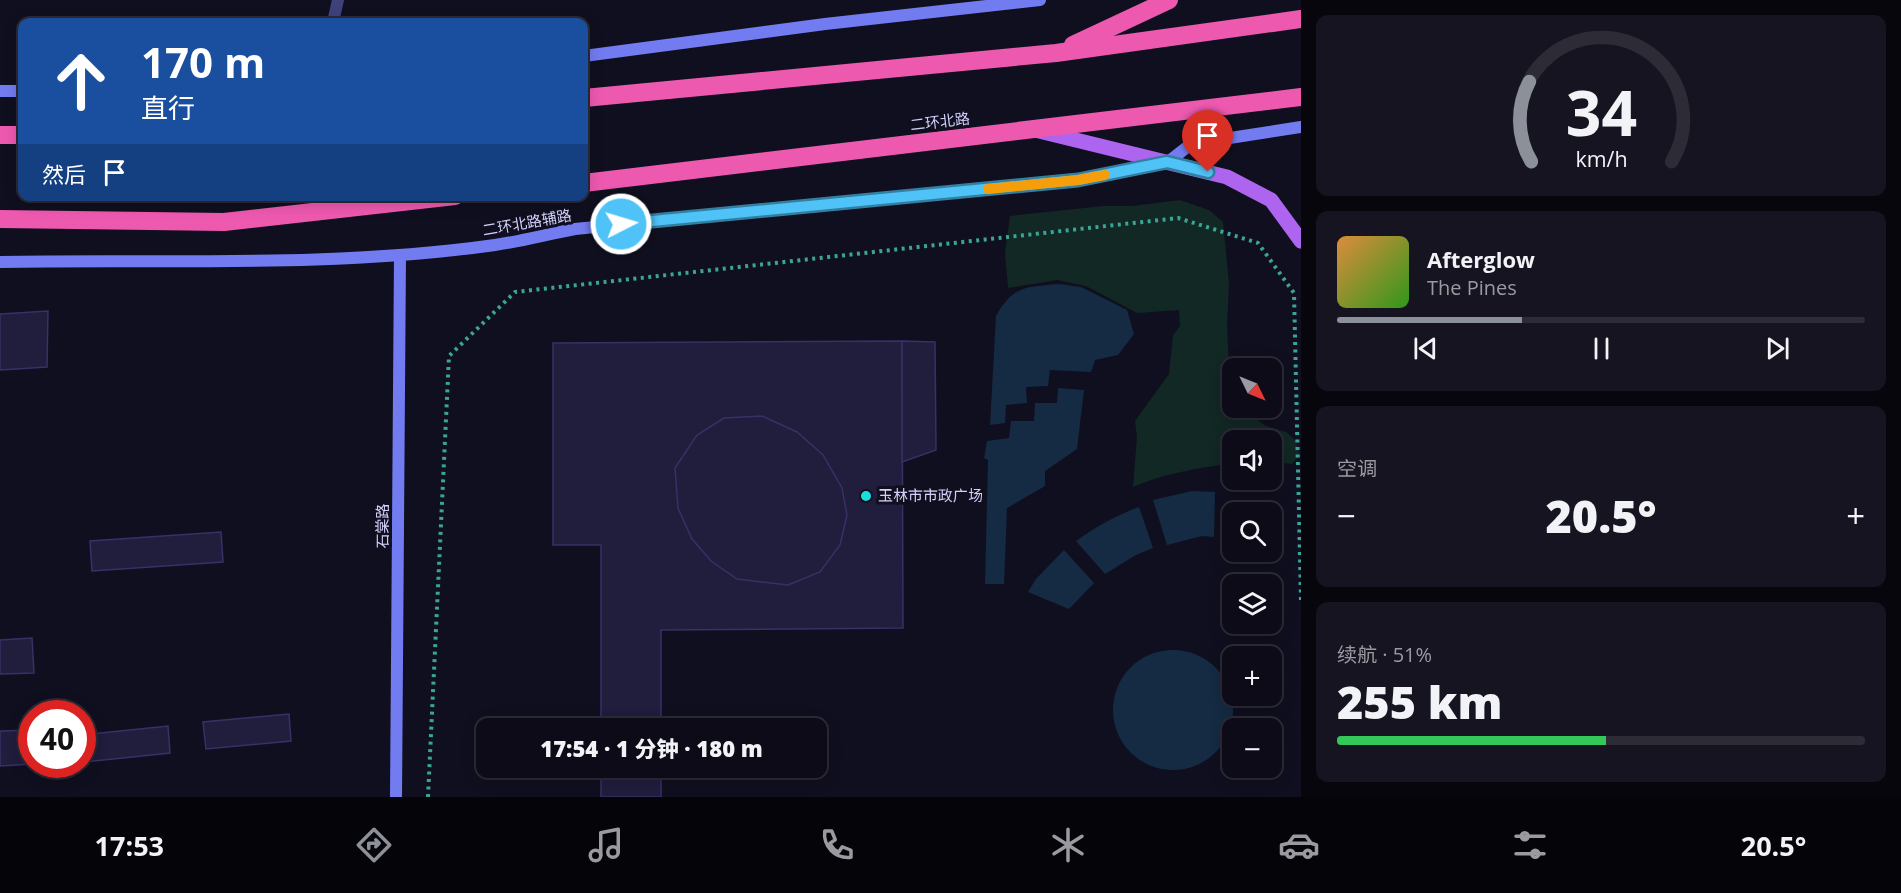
<!DOCTYPE html>
<html lang="zh">
<head>
<meta charset="utf-8">
<style>
  :root { --surface:#0c0b17; --page:#151420; --text:#f1f3f6; --muted:#9a9ba1; --line:#2c2b36; --accent:#8c9099 }
  body { margin:0; font-family:"Open Sans","Noto Sans SC",sans-serif; background:var(--page); color:var(--text); height:100vh; display:flex; flex-direction:column; font-size:22px; white-space:nowrap }
  * { box-sizing:border-box; margin:0 }
  p { font-size:20px; color:var(--muted) }
  .icon { flex:none; width:33px; height:33px; fill:none; stroke:currentColor; stroke-width:2; stroke-linecap:round; stroke-linejoin:round }
  .map { position:relative; flex:1; overflow:hidden }
  .panel { display:flex; flex-direction:column; gap:15px; padding:15px; background:#07060d; width:600px }
  .panel>* { flex:none }
  .hud { position:absolute; left:18px; top:18px; width:570px; height:183px; border-radius:12px; box-shadow:0 3px 15px #0003,0 0 0 2px var(--line); background:#1a4fa0; color:#fff; overflow:hidden }
  .needle { width:39px; rotate:133deg }
  .controls { position:absolute; left:1222px; top:358px; display:grid; gap:12px }
  .controls a { display:grid; place-items:center; width:60px; height:60px; border-radius:12px; background:var(--surface); box-shadow:0 3px 15px #0003,0 0 0 2px var(--line); font-size:30px }
  .speed { position:absolute; left:18px; top:700px; display:flex; gap:12px; font-size:30px; font-weight:700; text-align:center }
  .speed>* { display:grid; place-content:center; width:78px; height:78px; border-radius:50%; background:var(--surface); box-shadow:0 3px 15px #0003,0 0 0 2px var(--line); line-height:1 }
  .speed .limit { border:9px solid #d22; background:#fff; color:#111 }
  .pin { position:absolute; display:grid; place-items:center; width:51px; height:51px; color:#fff; margin:-62px -26px; border-radius:50% 50% 50% 0; rotate:-45deg; box-shadow:0 0 6px #0007 }
  .pin .icon { rotate:45deg }
  .me { position:absolute; width:66px; margin:-33px; rotate:85deg; stroke-linejoin:round; filter:drop-shadow(0 0 4px #0008) }
  .turn { display:flex; align-items:center; gap:21px; height:126px; padding:0 24px; font-size:27px }
  .turn .icon { width:78px; height:78px; stroke-width:2.5 }
  .turn b { display:block; font-size:42px; line-height:51px }
  .then { display:flex; align-items:center; height:57px; padding:0 24px; background:#0003; gap:12px; font-size:22px }
  .big { font-size:45px; font-weight:800; line-height:1.1 }
  .panel .tile { flex:1; display:flex; flex-direction:column; justify-content:center; gap:9px; min-width:0; padding:0 21px; border-radius:12px; background:var(--page) }
  .panel .dial { align-items:center; gap:0 }
  .dial svg { height:156px; overflow:visible; fill:none; stroke:var(--line); stroke-width:7; stroke-linecap:round; text-anchor:middle }
  .dial text { fill:var(--text); stroke:none }
  .song { display:flex; align-items:center; gap:18px }
  .cover { width:72px; height:72px; border-radius:9px; background:linear-gradient(135deg,hsl(30 70% 55%),hsl(110 70% 35%)) }
  .played { height:6px; border-radius:3px; background:linear-gradient(90deg,var(--accent) 35%,var(--line) 35%) }
  .keys { display:flex; justify-content:space-around; direction:ltr }
  .heat { display:flex; justify-content:space-between; align-items:center; font-size:33px; direction:ltr }
  .charge { height:9px; border-radius:4px; background:linear-gradient(90deg,#34c759 51%,var(--line) 0) }
  .trip { position:absolute; left:476px; top:718px; width:351px; height:60px; border-radius:12px; background:var(--surface); box-shadow:0 3px 15px #0003,0 0 0 2px var(--line); font-weight:800; line-height:60px; text-align:center }
  .menu { display:flex; height:96px; justify-content:space-around; align-items:center; background:#050409; color:var(--muted) }
  .menu .icon { width:42px; height:42px }
  .menu .on { color:var(--accent) }
  .menu b { font-size:27px; color:var(--text) }
  main { display:flex; flex:1; min-height:0 }
  .map>svg:first-child { display:block }
  .green { fill:#122825 }
  .water { fill:#142b43 }
  .building { fill:#201d3d; stroke:#373167; stroke-width:1.5 }
  .lines { fill:none; stroke-linecap:round; stroke-linejoin:round }
  .path { stroke:#3aa594; stroke-width:4; stroke-dasharray:3 4.5; stroke-linecap:butt }
  .street { stroke:#3f4279; stroke-width:12 }
  .secondary { stroke:#727cf0; stroke-width:12 }
  .primary { stroke:#ad64ee; stroke-width:15 }
  .highway { stroke:#ed59af; stroke-width:18 }
  .route-casing { stroke:#337fa1; stroke-width:15 }
  .route { stroke:#4fc3f7; stroke-width:10 }
  .slow { stroke:#f59e0b; stroke-width:10 }
  .poi-dot { fill:#18dfdf; stroke:#100f1f; stroke-width:2 }
  .labels { text-anchor:middle; stroke-width:6; stroke-linejoin:round; paint-order:stroke }
  .street-label { font-size:15px; fill:#d2d1fa; stroke:#100f1f }
  .poi-label { font-size:15px; fill:#d2d1fa; stroke:#100f1f; text-anchor:start }
</style>
</head>
<body>
<main>
<div class="map">
<svg width="1301" height="797" viewBox="0 0 1301 797">
  <rect width="100%" height="100%" fill="#100f1f"/>
  <!-- green -->
  <path class="green" d="M1180,200L1209,210L1223,222L1229,284L1227,325L1230,390L1233,396V408H1241L1266,426L1286,432L1295,440L1300,455L1292,464L1272,462V441H1233V463C1199,468 1165,473 1133,487L1137,437L1135,421L1169,374L1173,335L1180,326L1179,310L1137,313L1086,286L1057,280L1008,288L1005,253L1010,216L1103,206H1133Z"/>
  <!-- water -->
  <g class="water">
    <path d="M1059,284L1081,287L1127,310L1134,334L1118,355L1095,360L1091,372L1050,370L1048,386L1026,387L1027,403L1006,405L1005,423L990,425L996,316C1013,285 1027,287 1059,284Z"/>
    <polygon points="1058,388 1084,390 1077,449 1045,471 1045,486 1007,508 1004,584 985,584 988,460 984,458 987,441 1009,438 1011,421 1034,421 1035,403 1057,403"/>
    <polygon points="1192,491 1215,492 1214,537 1202,536 1167,545 1153,500"/>
    <path d="M1139,507L1153,548L1136,555L1105,574L1076,541C1096,527 1116,515 1139,507Z"/>
    <polygon points="1064,550 1094,583 1069,609 1028,592 1036,579"/>
    <circle cx="1173" cy="710" r="60"/>
  </g>
  <!-- building -->
  <g class="building">
    <polygon points="48,311 47,367 0,370 0,314"/>
    <polygon points="902,341 903,628 661,630 661,729 601,729 601,545 553,545 553,343"/>
    <polygon points="902,341 935,342 936,450 902,462"/>
    <polygon points="762,416 797,432 823,455 842,488 847,515 840,545 820,572 788,585 737,579 711,561 692,539 678,508 675,468 697,435 724,418"/>
    <polygon points="221,532 223,562 92,571 90,541"/>
    <polygon points="32,638 34,673 0,674 0,640"/>
    <polygon points="289,714 291,741 206,749 203,722"/>
    <polygon points="168,726 170,753 85,762 82,735"/>
    <polygon points="32,730 32,764 0,766 0,731"/>
    <rect x="601" y="768" width="60" height="29"/>
  </g>
  <g class="lines">
    <!-- path -->
    <polyline class="path" points="428,797 449,356 515,292 1178,218 1258,243 1294,293 1301,601"/>
    <!-- street -->
    <polyline class="street" points="333,22 338,0"/>
    <!-- secondary -->
    <g class="secondary">
      <polyline points="584,56 825,24 1040,0"/>
      <polyline points="0,91 22,91"/>
      <path d="M0,262C165,259 331,268 495,245C522,241 548,234 575,229L1078,180L1168,162L1191,144L1301,127"/>
      <polyline points="396,797 400,255"/>
    </g>
    <!-- primary -->
    <polyline class="primary" points="1039,131 1227,177 1271,200 1301,241"/>
    <!-- highway -->
    <g class="highway">
      <polyline points="1073,45 1169,0"/>
      <polyline points="584,98 1056,53 1301,19"/>
      <polyline points="0,135 22,135"/>
      <polyline points="584,183 1301,97"/>
      <polyline points="0,219 224,222 455,196"/>
    </g>
  </g>
  <g class="lines">
    <!-- route casing -->
    <g class="route-casing">
      <polyline id="route" points="621,224 1078,180 1167,162 1208,172"/>
    </g>
    <!-- route -->
    <use href="#route" class="route"/>
    <!-- slow -->
    <polyline class="slow" points="988,189 1078,180 1105,175"/>
  </g>
  <!-- markers -->
  <circle class="poi-dot" cx="866" cy="496" r="6"/>
  <g class="labels">
    <!-- street labels -->
    <g class="street-label">
      <text transform="translate(940 122) rotate(-7)" y="5">二环北路</text>
      <text transform="translate(527 223) rotate(-10)" y="5">二环北路辅路</text>
      <text transform="translate(383 526) rotate(-90)" y="5">石棠路</text>
    </g>
    <!-- poi labels -->
    <g class="poi-label">
      <text x="878" y="501">玉林市市政广场</text>
    </g>
  </g>
</svg>
<div class="controls">
<a><svg class="needle" viewBox="-14 -14 28 28"><path d="M0-13l5 13h-10z" fill="#e53935"/><path d="M0 13l5-13h-10z" fill="#9a9ba1"/></svg></a>
<a><svg class="icon" aria-label="sound" viewBox="0 0 24 24"><path d="M4 9h4l5-4v14l-5-4H4zM17 9q2 3 0 6"/></svg></a>
<a><svg class="icon" aria-label="search" viewBox="0 0 24 24"><circle cx="10" cy="10" r="6"/><path d="M15 15l6 6"/></svg></a>
<a><svg class="icon" aria-label="layers" viewBox="0 0 24 24"><path d="M12 4l9 5-9 5-9-5zM3 14l9 5 9-5"/></svg></a>
<a>+</a>
<a>−</a>
</div>
<div class="speed"><div class="limit">40</div></div>
<div class="pin" style="left:1208px;top:172px;background:#d93025"><svg class="icon" aria-label="arrive" viewBox="0 0 24 24"><path d="M6 21V4h12l-3 4 3 4H6"/></svg></div>
<svg class="me" style="left:621px;top:224px" viewBox="-20 -20 40 40"><circle r="17" fill="#4fc3f7" stroke="#fff" stroke-width="3"/><path d="M0-11L8 9 0 5-8 9z" fill="#fff"/></svg>
<div class="trip">17:54 · 1 分钟 · 180 m</div>
<div class="hud">
<div class="turn"><svg class="icon" aria-label="ahead" viewBox="0 0 24 24"><path d="M12 20V5M6 11l6-6 6 6"/></svg><div><b>170 m</b>直行</div></div>
<div class="then">然后<svg class="icon" aria-label="arrive" viewBox="0 0 24 24"><path d="M6 21V4h12l-3 4 3 4H6"/></svg></div>
</div>
</div>
<section class="panel">
<div class="tile dial"><svg viewBox="0 0 100 80">
<path d="M14 69A42 42 0 1 1 86 69"/>
<path d="M14 69A42 42 0 0 1 13 28" stroke="#8c9099"/>
<text x="50" y="56" font-size="32" font-weight="700">34</text>
<text x="50" y="72" font-size="11">km/h</text>
</svg></div>
<div class="tile">
<div class="song"><i class="cover"></i><div><b>Afterglow</b><p>The Pines</p></div></div>
<div class="played"></div>
<div class="keys"><svg class="icon" aria-label="previous" viewBox="0 0 24 24"><path d="M18 5L8 12l10 7zM5 5v14"/></svg><svg class="icon" aria-label="pause" viewBox="0 0 24 24"><path d="M8 5v14M16 5v14"/></svg><svg class="icon" aria-label="next" viewBox="0 0 24 24"><path d="M6 5l10 7-10 7zM19 5v14"/></svg></div>
</div>
<div class="tile"><p>空调</p>
<div class="heat"><a>−</a><b class="big">20.5°</b><a>+</a></div>
</div>
<div class="tile"><p>续航 · 51%</p><b class="big">255 km</b><div class="charge"></div></div>
</section>
</main>
<nav class="menu">
<b>17:53</b>
<svg class="icon on" aria-label="directions" viewBox="0 0 24 24"><path d="M12 3l9 9-9 9-9-9zM9 14v-3h6M13 9l2 2-2 2"/></svg>
<svg class="icon" aria-label="music" viewBox="0 0 24 24"><path d="M9 18V5l10-2v13"/><circle cx="6" cy="18" r="3"/><circle cx="16" cy="16" r="3"/></svg>
<svg class="icon" aria-label="phone" viewBox="0 0 24 24"><path d="M5 4h4l2 5-3 2q2 4 5 5l2-3 5 2v4C11 20 4 13 5 4z"/></svg>
<svg class="icon" aria-label="climate" viewBox="0 0 24 24"><path d="M12 3v18M4 7l16 10M4 17L20 7"/></svg>
<svg class="icon" aria-label="car" viewBox="0 0 24 24"><path d="M5 17H2v-5l4-1 3-4h7l3 4 3 1v5h-3M9 17h6M6 11h13"/><circle cx="7" cy="17" r="2"/><circle cx="17" cy="17" r="2"/></svg>
<svg class="icon" aria-label="filters" viewBox="0 0 24 24"><path d="M4 7h16M4 17h16"/><circle cx="9" cy="7" r="2"/><circle cx="15" cy="17" r="2"/></svg>
<b>20.5°</b>
</nav>
</body>
</html>
